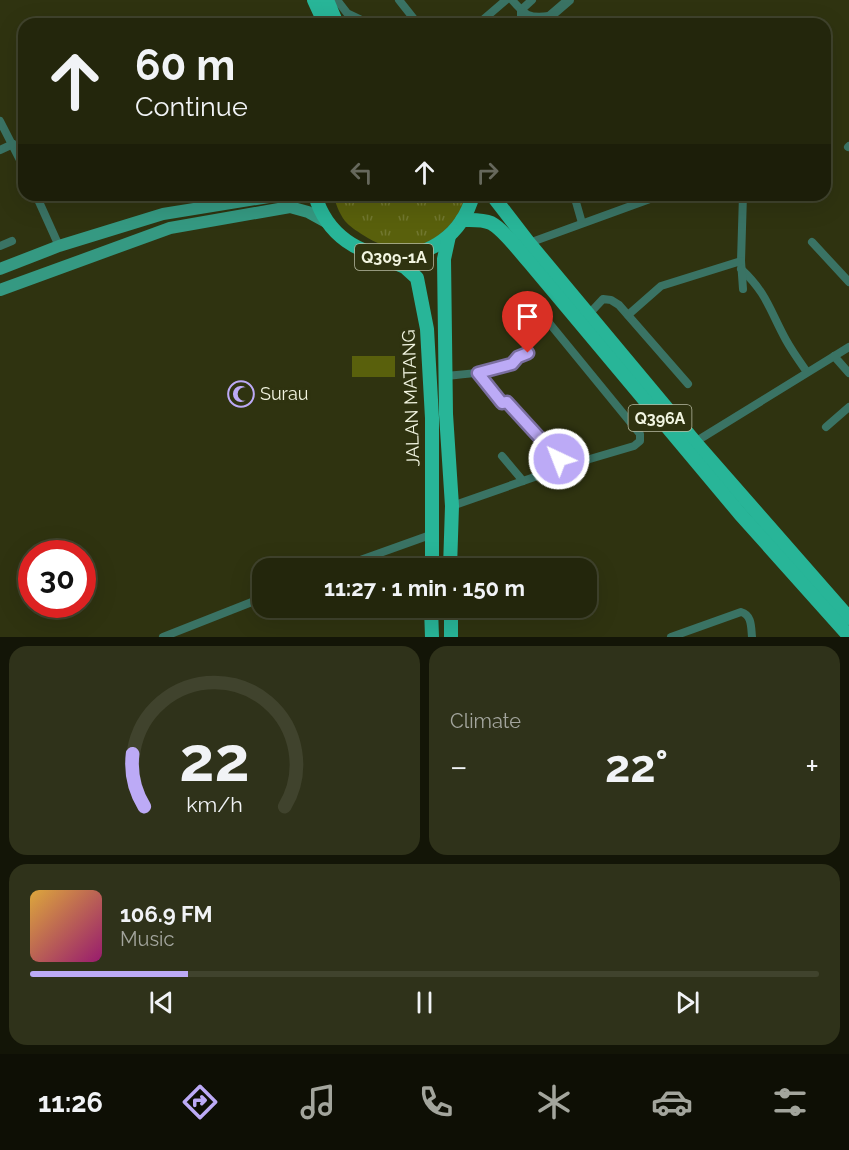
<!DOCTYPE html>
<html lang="en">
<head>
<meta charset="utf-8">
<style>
  :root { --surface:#23260c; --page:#2f321a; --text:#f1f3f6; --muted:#a3a59d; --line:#40432d; --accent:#bcaaf6 }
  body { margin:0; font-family:Raleway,sans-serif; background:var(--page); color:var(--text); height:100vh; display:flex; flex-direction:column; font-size:22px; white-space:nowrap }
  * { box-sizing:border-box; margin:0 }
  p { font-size:20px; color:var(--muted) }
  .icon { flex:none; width:33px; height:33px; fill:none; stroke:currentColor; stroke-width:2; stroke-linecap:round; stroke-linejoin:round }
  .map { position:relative; height:637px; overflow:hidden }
  .side { display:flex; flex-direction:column; gap:9px; padding:9px; background:#131507; flex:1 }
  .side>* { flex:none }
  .banner { position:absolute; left:18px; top:18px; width:813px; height:183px; border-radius:18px; box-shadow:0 6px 24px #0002,0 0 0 2px var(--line); background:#23260c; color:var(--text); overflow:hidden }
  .speed { position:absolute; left:18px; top:540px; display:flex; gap:12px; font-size:30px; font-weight:700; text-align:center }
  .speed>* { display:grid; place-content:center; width:78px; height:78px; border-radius:50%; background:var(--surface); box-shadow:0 6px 24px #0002,0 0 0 2px var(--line); line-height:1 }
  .speed .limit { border:9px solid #d22; background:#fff; color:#111 }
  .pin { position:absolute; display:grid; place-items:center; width:51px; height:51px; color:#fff; margin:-62px -26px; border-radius:50% 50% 50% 0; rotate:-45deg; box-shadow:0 0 6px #0007 }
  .pin .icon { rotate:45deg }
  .me { position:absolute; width:66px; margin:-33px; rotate:317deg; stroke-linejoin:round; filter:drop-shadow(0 0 4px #0008) }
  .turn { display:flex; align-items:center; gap:21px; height:126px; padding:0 18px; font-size:27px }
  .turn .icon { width:78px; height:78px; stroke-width:2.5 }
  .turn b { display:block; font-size:42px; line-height:51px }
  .lanes { display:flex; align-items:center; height:57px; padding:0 18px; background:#0003; justify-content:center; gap:30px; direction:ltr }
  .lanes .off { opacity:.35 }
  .big { font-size:45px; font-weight:700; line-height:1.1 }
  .side .widget { flex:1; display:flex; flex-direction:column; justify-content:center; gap:9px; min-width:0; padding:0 21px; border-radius:18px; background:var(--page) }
  .side .dial { align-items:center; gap:0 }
  .dial svg { height:156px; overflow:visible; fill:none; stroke:var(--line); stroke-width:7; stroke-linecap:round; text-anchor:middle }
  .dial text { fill:var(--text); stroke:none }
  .song { display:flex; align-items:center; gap:18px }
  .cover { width:72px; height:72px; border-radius:9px; background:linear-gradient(135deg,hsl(40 70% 55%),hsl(320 70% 35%)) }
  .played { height:6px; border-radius:3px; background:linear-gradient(90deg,var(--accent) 20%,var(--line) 20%) }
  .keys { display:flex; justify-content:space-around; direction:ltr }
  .heat { display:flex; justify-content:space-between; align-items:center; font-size:33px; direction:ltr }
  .side .tiles { flex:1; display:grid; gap:9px; grid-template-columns:1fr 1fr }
  .widget:last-child { grid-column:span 2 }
  .trip { position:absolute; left:252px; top:558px; width:345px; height:60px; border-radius:18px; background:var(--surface); box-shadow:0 6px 24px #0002,0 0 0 2px var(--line); font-weight:700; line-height:60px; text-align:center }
  .tab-bar { display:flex; height:96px; justify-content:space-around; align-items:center; background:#0e0f05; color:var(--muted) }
  .tab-bar .icon { width:42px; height:42px }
  .tab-bar .current { color:var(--accent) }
  .tab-bar b { font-size:27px; color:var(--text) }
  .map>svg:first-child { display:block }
  .grass { fill:url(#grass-tufts) }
  .pitch { fill:#59600c }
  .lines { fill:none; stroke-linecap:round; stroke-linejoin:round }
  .minor { stroke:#3a7364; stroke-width:8 }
  .tertiary { stroke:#3a7364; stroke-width:10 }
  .secondary { stroke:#359982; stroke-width:12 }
  .primary { stroke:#28b598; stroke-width:14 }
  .route-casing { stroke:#7a6ea0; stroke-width:15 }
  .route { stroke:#bcaaf6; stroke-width:10 }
  .labels { text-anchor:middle; stroke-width:6; stroke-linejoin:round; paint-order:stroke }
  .shield { fill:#2f3310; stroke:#b8bba2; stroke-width:1.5 }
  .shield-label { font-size:16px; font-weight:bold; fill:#f2f5e1 }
  .poi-label { font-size:18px; fill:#f2f5e1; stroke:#2f3310; text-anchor:start }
  .street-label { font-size:18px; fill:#f2f5e1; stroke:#2f3310 }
</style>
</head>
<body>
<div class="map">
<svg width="849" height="637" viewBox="0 0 849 637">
  <defs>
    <pattern id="grass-tufts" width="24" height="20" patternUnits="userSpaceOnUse" patternTransform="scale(1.5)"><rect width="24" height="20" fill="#59600c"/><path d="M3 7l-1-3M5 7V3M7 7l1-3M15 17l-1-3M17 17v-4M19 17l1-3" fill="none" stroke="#71772f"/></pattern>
  </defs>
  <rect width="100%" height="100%" fill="#2f3310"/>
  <!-- grass -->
  <path class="grass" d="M333,195H467C451,241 406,264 363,235C357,231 349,226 345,221C339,213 336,204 333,195Z"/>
  <!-- pitch -->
  <rect class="pitch" x="352" y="356" width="43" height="21"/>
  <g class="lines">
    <!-- minor -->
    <g class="minor">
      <polyline points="337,0 347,13 370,24"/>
      <polyline points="399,0 418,24"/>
      <path d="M512,0C525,15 529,19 549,16"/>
      <polyline points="521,10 532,0"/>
      <polyline points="478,24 506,0"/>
      <polyline points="519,24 521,21 521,10"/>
      <polyline points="0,121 24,168"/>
      <polyline points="848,147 849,146"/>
      <polyline points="0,150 13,144"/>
      <polyline points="36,195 59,246"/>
      <polyline points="574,195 582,223"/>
      <polyline points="812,242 849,282"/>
      <polyline points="529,243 661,195"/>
      <polyline points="0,246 12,241"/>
      <path d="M741,269C767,293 770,311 786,340C792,351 800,362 807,372"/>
      <polyline points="743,289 741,261 743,195"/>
      <polyline points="589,314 603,299 611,300 619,305 688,384"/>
      <polyline points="628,315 661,286 741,261"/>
      <polyline points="834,356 849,373"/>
      <polyline points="478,373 502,403 506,402 566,466"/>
      <path d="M446,376C467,374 488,373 508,365C516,362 520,356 528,353C528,340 529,324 542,319L550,324L640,434V441L634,446L566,466L452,506"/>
      <polyline points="826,427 849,407"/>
      <polyline points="695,442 849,347"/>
      <polyline points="502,456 523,481"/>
      <polyline points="338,568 433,534"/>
      <polyline points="163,637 262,598"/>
      <path d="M671,637L741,612C752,615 751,627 752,637"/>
    </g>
    <!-- tertiary -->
    <polyline class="tertiary" points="541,24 569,0"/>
    <!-- secondary -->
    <g class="secondary">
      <polyline points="0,269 59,246 163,214 281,195"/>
      <polyline points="0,290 170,228 290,207 308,212 328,223"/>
    </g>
    <!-- primary -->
    <g class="primary">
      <polyline points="314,0 325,24"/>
      <polyline points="327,0 337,24"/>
      <path d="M315,195C338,276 451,277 473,195"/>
      <polyline points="492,195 529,243 695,442 849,618"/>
      <path d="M462,220C471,220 482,219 491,223C504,230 519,251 529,262L740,514L849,636"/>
      <polyline points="449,236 444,259 446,414 452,506 450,568"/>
      <polyline points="374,254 405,267 417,278 427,329 432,418 432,568"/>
      <polyline points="431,608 432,637"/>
      <polyline points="451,608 451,637"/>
    </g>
  </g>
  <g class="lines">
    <!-- route casing -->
    <g class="route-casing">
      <polyline id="route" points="528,353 518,357 512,364 478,373 502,403 507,402 559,459"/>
    </g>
    <!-- route -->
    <use href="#route" class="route"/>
  </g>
  <!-- icons -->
  <defs>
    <g id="mosque-ring" transform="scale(1.35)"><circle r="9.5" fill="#2f3310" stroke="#bcaaf6" stroke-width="1.5"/><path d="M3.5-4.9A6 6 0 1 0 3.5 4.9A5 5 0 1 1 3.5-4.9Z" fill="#bcaaf6"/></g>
  </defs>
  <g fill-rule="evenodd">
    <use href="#mosque-ring" x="241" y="394"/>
  </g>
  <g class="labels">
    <!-- shield labels -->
    <g class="shield">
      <rect x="355" y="244" width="78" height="26" rx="4.5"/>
      <rect x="628.5" y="405" width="63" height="26" rx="4.5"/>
    </g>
    <g class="shield-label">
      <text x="394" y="263">Q309-1A</text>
      <text x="660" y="424">Q396A</text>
    </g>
    <!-- poi labels -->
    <g class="poi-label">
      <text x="260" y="400">Surau</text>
    </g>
    <!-- street labels -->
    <g class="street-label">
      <text transform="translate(411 398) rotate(-92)" y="6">JALAN MATANG</text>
    </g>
  </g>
</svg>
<div class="speed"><div class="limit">30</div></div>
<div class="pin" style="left:528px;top:353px;background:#d93025"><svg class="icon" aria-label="arrive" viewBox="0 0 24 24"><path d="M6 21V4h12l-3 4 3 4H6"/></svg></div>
<svg class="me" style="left:559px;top:459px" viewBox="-20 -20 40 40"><circle r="17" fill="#bcaaf6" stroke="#fff" stroke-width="3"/><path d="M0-11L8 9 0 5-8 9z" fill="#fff"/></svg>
<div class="trip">11:27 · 1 min · 150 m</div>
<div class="banner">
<div class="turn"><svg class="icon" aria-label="ahead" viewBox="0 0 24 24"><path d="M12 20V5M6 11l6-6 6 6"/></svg><div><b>60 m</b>Continue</div></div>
<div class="lanes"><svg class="icon off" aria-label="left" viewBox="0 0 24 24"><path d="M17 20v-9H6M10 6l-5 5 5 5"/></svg><svg class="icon" aria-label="ahead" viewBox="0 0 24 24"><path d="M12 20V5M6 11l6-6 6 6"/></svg><svg class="icon off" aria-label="right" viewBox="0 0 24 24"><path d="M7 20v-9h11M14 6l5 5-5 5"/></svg></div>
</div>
</div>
<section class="side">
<div class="tiles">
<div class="widget dial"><svg viewBox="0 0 100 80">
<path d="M14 69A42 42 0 1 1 86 69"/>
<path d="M14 69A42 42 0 0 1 8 42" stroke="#bcaaf6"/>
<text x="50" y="56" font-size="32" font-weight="700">22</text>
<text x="50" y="72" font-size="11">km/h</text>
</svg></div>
<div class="widget"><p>Climate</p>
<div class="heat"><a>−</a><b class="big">22°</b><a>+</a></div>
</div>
<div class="widget">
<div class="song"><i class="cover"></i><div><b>106.9 FM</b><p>Music</p></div></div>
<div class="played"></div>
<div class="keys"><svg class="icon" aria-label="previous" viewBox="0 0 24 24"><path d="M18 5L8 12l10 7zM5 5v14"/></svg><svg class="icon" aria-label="pause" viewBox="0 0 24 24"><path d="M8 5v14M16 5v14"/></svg><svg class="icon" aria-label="next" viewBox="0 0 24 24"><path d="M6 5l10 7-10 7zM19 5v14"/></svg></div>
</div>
</div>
</section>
<nav class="tab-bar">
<b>11:26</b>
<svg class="icon current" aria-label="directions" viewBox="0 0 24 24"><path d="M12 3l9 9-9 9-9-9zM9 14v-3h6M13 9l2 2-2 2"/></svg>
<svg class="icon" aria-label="music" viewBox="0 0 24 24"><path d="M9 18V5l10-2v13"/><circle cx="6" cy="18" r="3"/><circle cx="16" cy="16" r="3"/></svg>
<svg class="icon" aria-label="phone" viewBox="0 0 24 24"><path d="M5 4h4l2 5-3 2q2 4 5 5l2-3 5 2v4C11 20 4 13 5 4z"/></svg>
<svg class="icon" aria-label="climate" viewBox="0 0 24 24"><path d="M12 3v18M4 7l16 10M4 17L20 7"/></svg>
<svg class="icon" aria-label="car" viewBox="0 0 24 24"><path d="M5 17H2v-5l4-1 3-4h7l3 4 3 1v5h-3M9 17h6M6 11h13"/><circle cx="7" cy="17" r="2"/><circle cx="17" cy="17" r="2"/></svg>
<svg class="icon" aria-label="filters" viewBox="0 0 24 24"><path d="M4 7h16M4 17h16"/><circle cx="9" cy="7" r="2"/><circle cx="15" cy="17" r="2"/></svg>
</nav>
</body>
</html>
